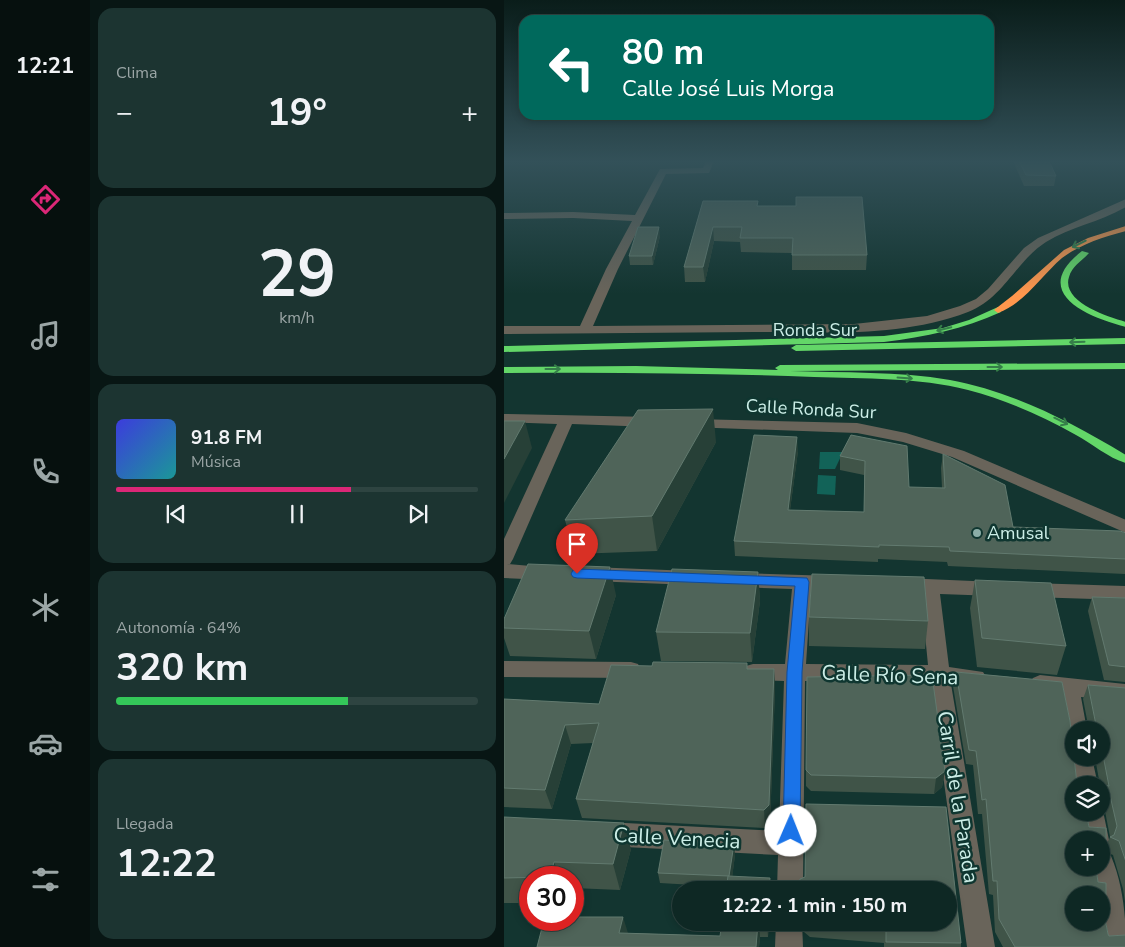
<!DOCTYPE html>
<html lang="es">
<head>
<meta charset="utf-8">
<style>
  :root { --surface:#0e2824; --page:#1c3431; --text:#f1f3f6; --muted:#9ba6a6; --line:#2e4441; --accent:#db2777 }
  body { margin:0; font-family:"Nunito Sans",sans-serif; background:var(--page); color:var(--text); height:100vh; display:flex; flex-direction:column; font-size:19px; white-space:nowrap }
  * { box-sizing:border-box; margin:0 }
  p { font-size:16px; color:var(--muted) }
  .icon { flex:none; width:28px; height:28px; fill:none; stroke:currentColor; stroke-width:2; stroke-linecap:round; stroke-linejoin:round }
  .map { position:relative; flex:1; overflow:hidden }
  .side { display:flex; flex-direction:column; gap:8px; padding:8px; background:#081614; width:414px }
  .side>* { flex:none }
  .banner { position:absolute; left:15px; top:15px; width:475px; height:105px; border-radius:15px; box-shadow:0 2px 8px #0003,0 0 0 1px var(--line); background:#00695c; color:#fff; overflow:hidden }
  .fabs { position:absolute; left:561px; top:721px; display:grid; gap:10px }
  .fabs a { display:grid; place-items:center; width:45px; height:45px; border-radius:50%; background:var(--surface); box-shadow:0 2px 8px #0003,0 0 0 1px var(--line); font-size:25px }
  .speed { position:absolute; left:15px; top:866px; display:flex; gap:10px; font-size:25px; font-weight:700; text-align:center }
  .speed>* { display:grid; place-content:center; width:65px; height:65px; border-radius:50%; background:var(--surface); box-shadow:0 2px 8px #0003,0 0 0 1px var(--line); line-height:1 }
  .speed .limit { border:8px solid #d22; background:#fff; color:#111 }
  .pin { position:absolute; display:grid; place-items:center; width:42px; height:42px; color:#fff; margin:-51px -21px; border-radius:50% 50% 50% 0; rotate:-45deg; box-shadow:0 0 5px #0007 }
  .pin .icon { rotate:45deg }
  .me { position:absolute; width:55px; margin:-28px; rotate:1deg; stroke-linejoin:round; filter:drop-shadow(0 0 4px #0008) }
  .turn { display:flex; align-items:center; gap:18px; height:105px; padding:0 20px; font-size:22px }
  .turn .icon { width:65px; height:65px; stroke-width:2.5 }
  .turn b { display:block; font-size:35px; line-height:42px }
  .big { font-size:38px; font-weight:700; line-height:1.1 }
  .side .widget { flex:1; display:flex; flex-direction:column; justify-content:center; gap:8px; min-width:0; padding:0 18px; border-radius:15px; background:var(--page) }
  .side .dial { align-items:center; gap:0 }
  .dial b { font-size:65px; line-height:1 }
  .song { display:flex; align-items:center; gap:15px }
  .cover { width:60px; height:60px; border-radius:8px; background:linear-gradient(135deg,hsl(240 70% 55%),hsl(180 70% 35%)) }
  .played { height:5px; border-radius:2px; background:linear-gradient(90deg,var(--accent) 65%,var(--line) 65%) }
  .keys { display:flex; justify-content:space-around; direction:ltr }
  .heat { display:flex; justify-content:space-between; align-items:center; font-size:28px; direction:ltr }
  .charge { height:8px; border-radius:4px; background:linear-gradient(90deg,#34c759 64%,var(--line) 0) }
  .trip { position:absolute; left:168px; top:881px; width:285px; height:50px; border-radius:25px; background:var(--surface); box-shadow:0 2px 8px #0003,0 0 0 1px var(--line); font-weight:700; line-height:50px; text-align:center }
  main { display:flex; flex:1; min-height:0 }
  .menu { display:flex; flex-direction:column; width:90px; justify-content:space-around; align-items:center; background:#06100e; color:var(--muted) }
  .menu .icon { width:35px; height:35px }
  .menu .on { color:var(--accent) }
  .menu b { font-size:22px; color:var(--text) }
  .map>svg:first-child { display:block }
  .green { fill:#126358 }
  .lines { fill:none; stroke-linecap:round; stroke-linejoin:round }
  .street { fill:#69645a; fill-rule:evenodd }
  .fast { fill:#63d668; fill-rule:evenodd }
  .slow { fill:#ff974d; fill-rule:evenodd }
  .wall { fill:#405448; fill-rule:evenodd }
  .shaded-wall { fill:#274037 }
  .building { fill:#4f6459; stroke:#627a6f; fill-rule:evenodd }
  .oneway { stroke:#357e49 }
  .route { fill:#1a73e8; stroke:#114b97 }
  .poi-dot { fill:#8bada7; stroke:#0f3630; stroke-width:2 }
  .labels { text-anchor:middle; stroke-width:5; stroke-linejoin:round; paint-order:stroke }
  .street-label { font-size:18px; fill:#cceee7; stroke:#0f3630 }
  .poi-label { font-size:18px; fill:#cceee7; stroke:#0f3630; text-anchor:start }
  .near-street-label { font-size:21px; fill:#cceee7; stroke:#0f3630 }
</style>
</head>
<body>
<main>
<nav class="menu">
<b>12:21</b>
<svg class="icon on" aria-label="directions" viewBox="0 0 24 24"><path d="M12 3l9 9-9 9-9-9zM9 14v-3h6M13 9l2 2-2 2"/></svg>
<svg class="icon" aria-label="music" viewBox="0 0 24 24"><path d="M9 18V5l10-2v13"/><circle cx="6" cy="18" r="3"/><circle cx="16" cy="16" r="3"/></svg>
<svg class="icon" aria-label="phone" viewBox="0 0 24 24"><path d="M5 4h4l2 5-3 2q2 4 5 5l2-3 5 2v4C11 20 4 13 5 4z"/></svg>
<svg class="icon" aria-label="climate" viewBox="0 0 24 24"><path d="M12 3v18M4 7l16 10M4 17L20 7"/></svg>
<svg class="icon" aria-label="car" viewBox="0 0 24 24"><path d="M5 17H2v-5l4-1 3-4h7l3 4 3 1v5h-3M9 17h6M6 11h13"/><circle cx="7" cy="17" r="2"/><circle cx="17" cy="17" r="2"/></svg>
<svg class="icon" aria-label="filters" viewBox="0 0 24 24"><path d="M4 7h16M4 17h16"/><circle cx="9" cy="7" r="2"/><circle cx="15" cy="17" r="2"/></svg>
</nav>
<section class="side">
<div class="widget"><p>Clima</p>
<div class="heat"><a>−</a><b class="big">19°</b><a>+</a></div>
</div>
<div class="widget dial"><b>29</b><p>km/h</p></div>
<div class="widget">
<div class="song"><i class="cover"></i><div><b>91.8 FM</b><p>Música</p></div></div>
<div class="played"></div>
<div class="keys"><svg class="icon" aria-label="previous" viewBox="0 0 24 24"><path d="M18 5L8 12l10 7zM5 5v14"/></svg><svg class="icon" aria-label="pause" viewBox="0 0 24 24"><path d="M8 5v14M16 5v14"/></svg><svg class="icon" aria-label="next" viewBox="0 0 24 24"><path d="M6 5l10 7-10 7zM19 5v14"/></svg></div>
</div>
<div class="widget"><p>Autonomía · 64%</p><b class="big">320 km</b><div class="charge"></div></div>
<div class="widget"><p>Llegada</p><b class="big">12:22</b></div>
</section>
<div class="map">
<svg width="622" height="947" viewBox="0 0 622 947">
  <rect width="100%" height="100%" fill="#133530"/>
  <!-- green -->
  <g class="green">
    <polygon points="316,452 339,452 331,469 315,469"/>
    <polygon points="314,475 332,476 331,495 313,494"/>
  </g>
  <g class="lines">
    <!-- street -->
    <g class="street">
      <path d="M202,161H210L205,173L162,174L114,269L89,326L350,324L423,316L456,306L472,299L484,289L520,248L534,238L622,199V207C596,222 567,227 542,242C511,262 500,298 464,312C396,338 320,332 250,332C167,333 83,333 0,334V326H76L102,269L128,221L69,218L0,219V213L69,212L131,215L156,169L199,168Z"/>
      <polygon points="0,414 148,417 153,419 156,422 153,425 148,427 68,424 9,559 6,564 3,564 50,568 52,573 50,578 43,580 0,578 0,539 53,424 0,422"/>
      <polygon points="190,419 353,423 402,433 460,451 622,520 622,533 448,457 399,442 353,433 185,427 182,424 185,421"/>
      <polygon points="87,567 188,571 195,573 197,578 195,583 188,585 87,581 80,579 78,574 80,569"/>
      <polygon points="232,573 330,576 337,578 339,583 337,588 330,590 307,589 302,664 424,665 417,593 392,590 390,585 392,580 399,578 492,582 499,584 501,589 499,594 492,596 436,594 445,667 479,672 483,678 479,684 472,687 447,684 491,947 463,947 426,682 301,681 299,890 273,890 274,855 102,846 93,842 90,834 93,826 102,822 275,831 280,681 249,680 242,678 239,672 242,666 249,664 281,664 288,589 232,587 225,585 223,580 225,575"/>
      <polygon points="527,583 622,586 622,600 527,597 520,595 518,590 520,585"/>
      <polygon points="0,661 127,662 134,664 137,670 134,676 127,678 0,677"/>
      <polygon points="536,675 622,684 622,702 577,697 583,730 570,730 570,739 564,737 561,730 555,695 529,690 525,684 529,678"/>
      <polygon points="570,750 570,758 588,758 594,785 570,785 566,758"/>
      <polygon points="598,806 605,840 602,848 598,850 598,840 581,840 576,812 598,812"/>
      <path d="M598,852L607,856C619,884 622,917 622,947H599L595,922H598V895H590L586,868H598Z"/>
      <polygon points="272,922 298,922 299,947 271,947"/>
    </g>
    <!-- fast -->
    <g class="fast">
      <path d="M578,251L585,253C578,261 568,266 565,277C557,302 604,317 622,322V327C582,317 525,292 578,251Z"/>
      <path d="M494,307L497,308V312C459,329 422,337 380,342L0,352V346L380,336L439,328L465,320Z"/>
      <polygon points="622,338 622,344 292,351 287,348 292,345"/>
      <path d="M622,363V369L286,371C339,373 394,371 446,380C510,392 567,422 622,455V463C606,459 587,443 572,435C538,416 502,400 464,390C414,377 361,379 310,377C207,373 103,372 0,373V367L132,366L274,370L271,368L276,365Z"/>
    </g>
    <!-- slow -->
    <path class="slow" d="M622,226V231C599,237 577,244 558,258C538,275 520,304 494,313L490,310L508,296L560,250L584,238Z"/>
  </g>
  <!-- wall -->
  <g class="wall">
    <polygon points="509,161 545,161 552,176 550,186 520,186"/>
    <polygon points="199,201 254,206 363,255 362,270 288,270 288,253 237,252 236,242 210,241 201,282 181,282 180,267"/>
    <polygon points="156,236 149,265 126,265 125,256"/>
    <polygon points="347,435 405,487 438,488 437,468 439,454 509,527 622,533 622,574 444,566 443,562 374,559 374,562 231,556 230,541 294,451 286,510 360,512 360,475 336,470 336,456"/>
    <polygon points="212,442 153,551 70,554 61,520"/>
    <polygon points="254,572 256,601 248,662 157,661 152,632"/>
    <polygon points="471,580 562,646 553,675 473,667 466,608"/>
    <polygon points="112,595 92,659 6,656 0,638 0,619"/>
    <polygon points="588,597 622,598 622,682 600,680 584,611"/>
    <polygon points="305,617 424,621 421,649 305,646"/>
    <polygon points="244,669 270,669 271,689 266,824 261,828 78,818 72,799 89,743 67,744 48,809 0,807 0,699 95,704"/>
    <path d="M452,672L558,682L566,721L573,784L591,785H570V812H582L585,827L602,828V847L606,837L600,806L598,805V807V785H596L591,758H598V730H585L579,699L584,685L622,688V908L619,889L609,855L602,852L598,863V840H570V868H592L594,882L602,883V907L600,912L604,934L605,936L622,935V947H499L491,932L489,895L485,894L478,814H474L469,765L462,764L449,686ZM570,895H598V922H570Z"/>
    <polygon points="302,770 441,771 438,787 430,794 307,791 302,786"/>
    <polygon points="0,817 127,849 116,890 69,888 69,878 26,878 26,903 0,903"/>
    <polygon points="231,855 228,877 223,887 156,883 154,873"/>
    <polygon points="218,922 265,922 264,937 256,937 255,947 124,933 216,936"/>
    <polygon points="300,922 444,922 457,943 457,947 380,947 380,943 306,937 300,932"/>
  </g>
  <!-- shaded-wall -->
  <g class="shaded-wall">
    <polygon points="155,227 156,236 149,265 148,256"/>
    <polygon points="209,227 210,241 201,282 199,267"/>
    <polygon points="209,409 212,442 153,551 148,516"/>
    <polygon points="21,421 28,448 0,503 0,459"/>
    <polygon points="293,437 294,451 284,524 284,510"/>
    <polygon points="106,567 112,595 92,659 85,631"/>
    <polygon points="254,572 256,601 248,662 246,633"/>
    <polygon points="270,669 271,689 266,824 261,828 260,810"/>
    <polygon points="61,725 67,744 48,809 41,790"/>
    <polygon points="441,771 438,787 430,794 432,778"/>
    <polygon points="120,823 127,849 116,890 109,864"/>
    <polygon points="230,844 231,855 227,887 225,876"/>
    <polygon points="50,862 56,878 46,877"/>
    <polygon points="119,917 124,933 115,933"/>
    <polygon points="255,922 256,937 255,947 252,947"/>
    <polygon points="263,922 265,922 264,937"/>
  </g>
  <!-- building -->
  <g class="building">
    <polygon points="515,161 545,161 552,176 522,175"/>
    <polygon points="292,197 358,197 363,255 288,255 289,238 236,238 238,227 209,227 199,267 180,267 199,201 254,201 253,206 292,206"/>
    <polygon points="134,227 155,227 148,256 125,256"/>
    <polygon points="209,409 148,516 61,520 134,410"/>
    <polygon points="0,421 21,421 0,459"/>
    <polygon points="250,435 293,437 284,510 360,512 361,461 336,456 347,435 403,446 405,487 441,488 439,454 501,485 509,527 616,531 622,533 622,559 446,551 445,547 375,545 375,547 230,541"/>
    <polygon points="24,564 106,567 85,631 0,628 0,619"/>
    <polygon points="168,569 254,572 246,633 152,632"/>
    <polygon points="308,574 420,577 424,621 305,617"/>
    <polygon points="471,580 547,583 562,646 478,638"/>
    <polygon points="588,597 622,598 622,667 605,665"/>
    <polygon points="149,662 243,663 243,669 270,669 265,805 260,810 72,799 95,723 61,725 41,790 0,788 0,699 95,704 107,665 148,666"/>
    <path d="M452,672L558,682L566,721L573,784L591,785H570V812H582L585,827L602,828V852H598V840H570V868H592L594,882L602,883V907L599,909L604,934L605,936L622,935V947H511L495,919L493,881H489L482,799L478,800L472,751L465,750ZM570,895H598V922H570Z"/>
    <polygon points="428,675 441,771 432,778 307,775 302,770 303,677"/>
    <polygon points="584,685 622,688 622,862 615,841 606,837 610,835 613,826 605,791 603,790 602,796 598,796 598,785 605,786 598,750 598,730 593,730"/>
    <polygon points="302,804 442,807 457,943 382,942 382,931 306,925 303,922 444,922 444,890 295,890 296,879 301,877"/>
    <polygon points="0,817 120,823 109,864 50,862 46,877 0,878"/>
    <polygon points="160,840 230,844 225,876 154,873"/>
    <polygon points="224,876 266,878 265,890 222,890"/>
    <polygon points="69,917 119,917 115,933 216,936 218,922 254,922 252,947 33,947 40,920 69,920"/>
  </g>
  <!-- one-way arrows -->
  <defs><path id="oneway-shaft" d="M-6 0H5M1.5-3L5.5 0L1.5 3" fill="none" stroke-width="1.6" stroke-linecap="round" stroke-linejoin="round" transform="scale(1.25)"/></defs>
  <g class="oneway">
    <use href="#oneway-shaft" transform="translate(575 244) rotate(154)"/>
    <use href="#oneway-shaft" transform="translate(440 329) rotate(167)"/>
    <use href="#oneway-shaft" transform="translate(573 342) rotate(178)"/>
    <use href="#oneway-shaft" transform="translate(491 367)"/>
    <use href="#oneway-shaft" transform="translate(49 369)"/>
    <use href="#oneway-shaft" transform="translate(401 378) rotate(4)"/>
    <use href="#oneway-shaft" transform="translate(557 421) rotate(26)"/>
  </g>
  <!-- sky -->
  <linearGradient id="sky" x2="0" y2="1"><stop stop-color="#0a1d1a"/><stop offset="0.55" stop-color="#335159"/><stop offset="1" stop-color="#335159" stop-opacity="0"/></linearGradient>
  <rect width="622" height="294" fill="url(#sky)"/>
  <!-- route -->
  <polygon class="route" points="73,569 303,578 305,582 298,672 296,831 293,836 287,839 281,836 279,831 283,672 291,586 73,578 69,577 67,574 69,570"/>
  <!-- markers -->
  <circle class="poi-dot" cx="473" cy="533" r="5"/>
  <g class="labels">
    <!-- street labels -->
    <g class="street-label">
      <text x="311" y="336">Ronda Sur</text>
      <text transform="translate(307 409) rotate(3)" y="6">Calle Ronda Sur</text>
    </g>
    <!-- poi labels -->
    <g class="poi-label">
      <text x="483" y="539">Amusal</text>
    </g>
    <!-- near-street labels -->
    <g class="near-street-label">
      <text transform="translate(386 675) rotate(2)" y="7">Calle Río Sena</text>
      <text transform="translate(454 797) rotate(81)" y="7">Carril de la Parada</text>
      <text transform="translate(173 838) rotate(3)" y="7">Calle Venecia</text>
    </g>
  </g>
</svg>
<div class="fabs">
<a><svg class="icon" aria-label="sound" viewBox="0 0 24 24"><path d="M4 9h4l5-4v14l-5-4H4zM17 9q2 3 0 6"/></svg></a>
<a><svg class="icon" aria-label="layers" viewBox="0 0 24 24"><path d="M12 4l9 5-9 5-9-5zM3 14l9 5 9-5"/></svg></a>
<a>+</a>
<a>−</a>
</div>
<div class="speed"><div class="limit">30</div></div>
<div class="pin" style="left:73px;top:574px;background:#d93025"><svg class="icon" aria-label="arrive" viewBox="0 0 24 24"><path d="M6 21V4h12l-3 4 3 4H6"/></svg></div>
<svg class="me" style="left:287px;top:831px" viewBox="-20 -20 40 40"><circle r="19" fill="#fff"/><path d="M0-13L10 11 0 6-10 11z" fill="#1a73e8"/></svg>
<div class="trip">12:22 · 1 min · 150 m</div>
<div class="banner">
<div class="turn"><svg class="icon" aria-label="left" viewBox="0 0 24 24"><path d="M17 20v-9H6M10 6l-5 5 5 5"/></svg><div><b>80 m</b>Calle José Luis Morga</div></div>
</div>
</div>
</main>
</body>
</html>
